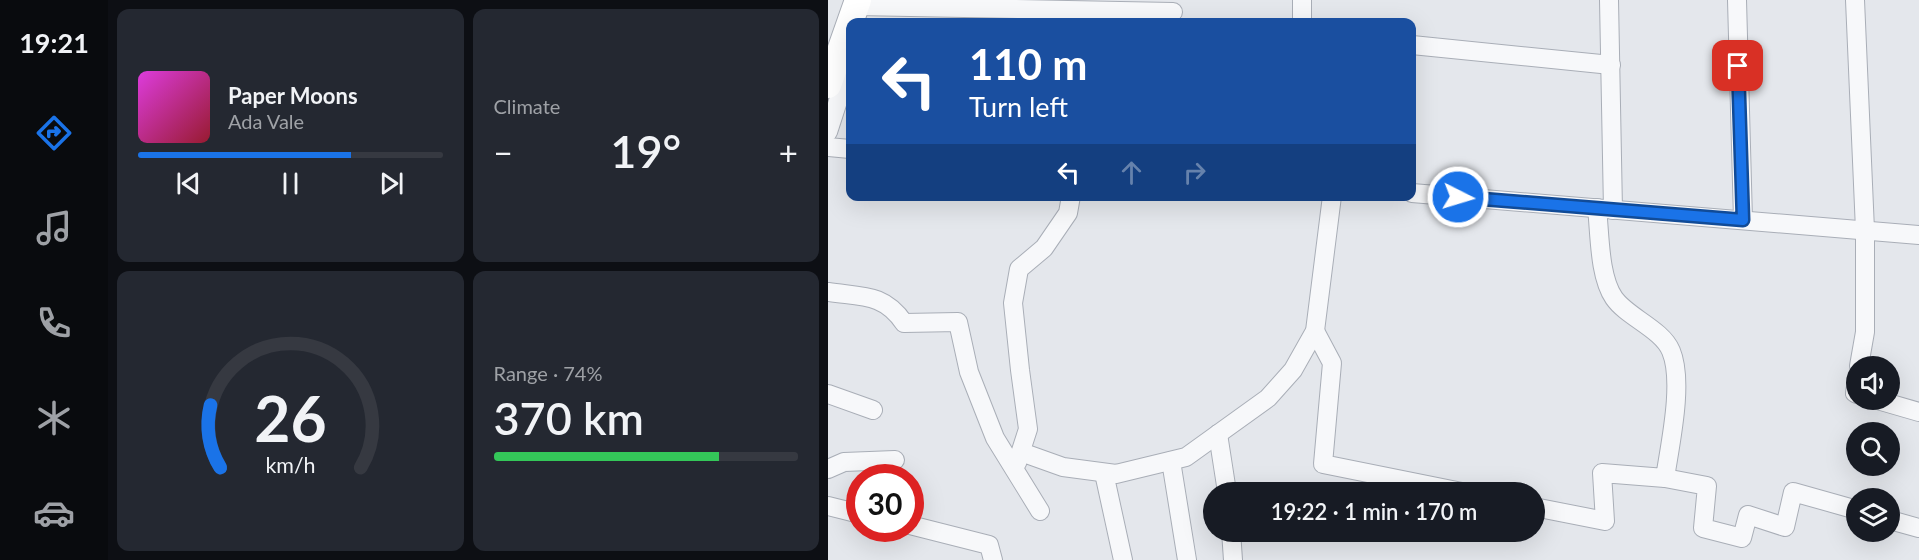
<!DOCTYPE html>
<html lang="en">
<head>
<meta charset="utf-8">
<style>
  :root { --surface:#171b24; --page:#242831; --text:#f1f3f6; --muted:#9ea1a6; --line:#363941; --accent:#1a73e8 }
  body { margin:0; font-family:Lato,sans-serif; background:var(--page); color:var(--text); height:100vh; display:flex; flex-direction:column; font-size:22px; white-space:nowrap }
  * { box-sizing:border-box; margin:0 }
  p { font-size:20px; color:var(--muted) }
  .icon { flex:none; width:33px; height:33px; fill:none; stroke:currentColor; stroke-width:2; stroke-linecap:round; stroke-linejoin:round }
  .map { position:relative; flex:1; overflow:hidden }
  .panel { display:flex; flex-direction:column; gap:9px; padding:9px; background:#0d0f14; width:720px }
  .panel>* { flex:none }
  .hud { position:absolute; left:18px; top:18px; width:570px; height:183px; border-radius:12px; box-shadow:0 6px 24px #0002; background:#1a4fa0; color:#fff; overflow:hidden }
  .fabs { position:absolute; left:1018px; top:356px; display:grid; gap:12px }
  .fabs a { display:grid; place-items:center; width:54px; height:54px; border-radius:50%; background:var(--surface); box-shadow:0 6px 24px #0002; font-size:30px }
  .speed { position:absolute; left:18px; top:464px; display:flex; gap:12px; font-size:30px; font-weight:700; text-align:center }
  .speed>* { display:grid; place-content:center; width:78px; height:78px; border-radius:50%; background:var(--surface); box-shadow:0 6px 24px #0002; line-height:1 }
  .speed .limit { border:9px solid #d22; background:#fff; color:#111 }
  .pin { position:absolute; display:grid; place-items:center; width:51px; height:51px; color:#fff; margin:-26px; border-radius:12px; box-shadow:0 3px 9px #0006 }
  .me { position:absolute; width:66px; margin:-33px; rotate:95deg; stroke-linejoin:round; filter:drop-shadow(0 0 4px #0008) }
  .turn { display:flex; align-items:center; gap:21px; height:126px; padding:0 24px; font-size:27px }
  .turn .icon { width:78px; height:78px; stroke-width:2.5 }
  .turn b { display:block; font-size:42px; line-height:51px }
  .lanes { display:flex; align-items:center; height:57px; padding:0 24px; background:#0003; justify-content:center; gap:30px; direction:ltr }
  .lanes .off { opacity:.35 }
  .big { font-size:45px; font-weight:600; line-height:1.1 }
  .panel .tile { flex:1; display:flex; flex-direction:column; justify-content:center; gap:9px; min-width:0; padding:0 21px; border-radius:12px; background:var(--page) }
  .panel .dial { align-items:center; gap:0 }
  .dial svg { height:156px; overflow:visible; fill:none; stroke:var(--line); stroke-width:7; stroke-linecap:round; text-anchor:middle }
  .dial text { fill:var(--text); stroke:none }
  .song { display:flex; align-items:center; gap:18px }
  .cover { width:72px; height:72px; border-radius:9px; background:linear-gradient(135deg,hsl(300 70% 55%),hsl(350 70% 35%)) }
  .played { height:6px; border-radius:3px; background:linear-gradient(90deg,var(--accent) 70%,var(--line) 70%) }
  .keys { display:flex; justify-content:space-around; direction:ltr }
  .heat { display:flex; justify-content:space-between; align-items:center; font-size:33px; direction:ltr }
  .charge { height:9px; border-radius:4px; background:linear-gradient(90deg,#34c759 74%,var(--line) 0) }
  .panel .tiles { flex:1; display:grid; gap:9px; grid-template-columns:repeat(2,1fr) }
  .trip { position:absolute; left:375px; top:482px; width:342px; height:60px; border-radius:30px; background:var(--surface); box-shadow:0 6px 24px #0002; font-weight:600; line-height:60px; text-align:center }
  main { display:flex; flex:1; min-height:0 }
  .menu { display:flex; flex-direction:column; width:108px; justify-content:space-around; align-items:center; background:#090b0e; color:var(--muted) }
  .menu .icon { width:42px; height:42px }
  .menu .active { color:var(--accent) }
  .menu b { font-size:27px; color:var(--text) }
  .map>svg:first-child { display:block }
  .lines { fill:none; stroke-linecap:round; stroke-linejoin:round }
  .street-casing { stroke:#a9aeb7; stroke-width:20 }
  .secondary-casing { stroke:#a9aeb7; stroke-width:28 }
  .street { stroke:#f7f8fa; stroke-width:18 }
  .secondary { stroke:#fff; stroke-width:26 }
  .route-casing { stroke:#114b97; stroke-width:15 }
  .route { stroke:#1a73e8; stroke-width:10 }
</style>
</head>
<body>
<main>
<nav class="menu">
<b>19:21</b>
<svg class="icon active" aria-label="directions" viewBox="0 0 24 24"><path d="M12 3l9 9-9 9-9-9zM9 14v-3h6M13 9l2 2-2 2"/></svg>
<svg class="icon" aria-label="music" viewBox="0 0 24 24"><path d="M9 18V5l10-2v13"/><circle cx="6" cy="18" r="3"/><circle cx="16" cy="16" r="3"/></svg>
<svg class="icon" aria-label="phone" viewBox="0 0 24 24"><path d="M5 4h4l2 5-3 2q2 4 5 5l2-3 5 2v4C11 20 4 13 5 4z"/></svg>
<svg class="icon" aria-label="climate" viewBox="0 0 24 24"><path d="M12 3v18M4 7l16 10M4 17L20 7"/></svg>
<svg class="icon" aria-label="car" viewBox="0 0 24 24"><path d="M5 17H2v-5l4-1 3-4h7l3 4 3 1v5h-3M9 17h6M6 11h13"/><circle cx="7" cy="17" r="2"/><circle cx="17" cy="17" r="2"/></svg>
</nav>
<section class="panel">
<div class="tiles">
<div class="tile">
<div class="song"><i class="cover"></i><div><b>Paper Moons</b><p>Ada Vale</p></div></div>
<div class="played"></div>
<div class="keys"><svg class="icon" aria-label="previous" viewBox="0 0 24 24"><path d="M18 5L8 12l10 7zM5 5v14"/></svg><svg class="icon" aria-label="pause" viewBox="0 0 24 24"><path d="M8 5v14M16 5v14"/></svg><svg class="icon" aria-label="next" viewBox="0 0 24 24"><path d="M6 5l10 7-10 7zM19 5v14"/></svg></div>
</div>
<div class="tile"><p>Climate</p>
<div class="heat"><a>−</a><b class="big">19°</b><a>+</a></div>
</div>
<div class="tile dial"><svg viewBox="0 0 100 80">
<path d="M14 69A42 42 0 1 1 86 69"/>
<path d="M14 69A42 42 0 0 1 9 37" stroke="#1a73e8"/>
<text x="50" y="56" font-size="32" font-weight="700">26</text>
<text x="50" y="72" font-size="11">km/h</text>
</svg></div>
<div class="tile"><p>Range · 74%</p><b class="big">370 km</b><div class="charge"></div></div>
</div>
</section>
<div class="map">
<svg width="1091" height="560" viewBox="0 0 1091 560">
  <rect width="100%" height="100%" fill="#e4e7ec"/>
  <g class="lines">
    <!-- street casing -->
    <g class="street-casing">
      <g id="street">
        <polyline points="781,0 785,210"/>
        <polyline points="909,0 915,220"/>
        <polyline points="1027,0 1037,230 1037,332 1031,366"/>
        <polyline points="28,6 345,12"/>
        <polyline points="474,22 474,0"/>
        <polyline points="584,45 783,65"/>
        <polyline points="0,132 22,64"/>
        <polyline points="0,147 22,149"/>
        <polyline points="584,193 1091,235"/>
        <path d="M0,292C33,297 56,293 76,323L130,322L141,372L167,438L212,511"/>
        <polyline points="487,331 504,363 495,464 634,492"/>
        <polyline points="1029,381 1027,393 1029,394"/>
        <polyline points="0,394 45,410"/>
        <polyline points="1046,399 1091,412"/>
        <polyline points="390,434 399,492"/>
        <polyline points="193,452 235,467 288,474 358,457 440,398 465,370 487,331 504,196"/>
        <polyline points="343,461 359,560"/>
        <polyline points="189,463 200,429 192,370 185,303 191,269 216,248 240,213 243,196"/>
        <polyline points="0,469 16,462 67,460"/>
        <polyline points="276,473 295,560"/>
        <polyline points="837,478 879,486 875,528 914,538 920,515 957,527 965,492 1029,510"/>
        <polyline points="0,506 32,514"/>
        <path d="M706,507L777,521L774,473L837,478C842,444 856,382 843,351C834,329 799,317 786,298C771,276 772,235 769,208"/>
        <polyline points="1062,520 1091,528"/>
        <polyline points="82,525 161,545 165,560"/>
        <polyline points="403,531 405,560"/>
      </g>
    </g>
    <!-- secondary casing -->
    <g class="secondary-casing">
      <polyline id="secondary" points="0,85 30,0"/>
    </g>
    <!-- street -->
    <use href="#street" class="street"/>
    <!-- secondary -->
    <use href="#secondary" class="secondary"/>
  </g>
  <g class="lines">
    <!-- route casing -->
    <g class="route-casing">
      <polyline id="route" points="630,197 915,220 910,66"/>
    </g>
    <!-- route -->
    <use href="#route" class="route"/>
  </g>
</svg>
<div class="fabs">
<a><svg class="icon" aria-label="sound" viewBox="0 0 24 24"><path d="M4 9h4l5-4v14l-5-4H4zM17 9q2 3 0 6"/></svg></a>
<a><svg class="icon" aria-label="search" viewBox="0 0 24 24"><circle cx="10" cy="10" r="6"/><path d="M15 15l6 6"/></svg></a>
<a><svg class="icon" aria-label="layers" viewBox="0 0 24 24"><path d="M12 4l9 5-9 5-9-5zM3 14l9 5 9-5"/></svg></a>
</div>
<div class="speed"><div class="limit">30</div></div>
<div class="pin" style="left:910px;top:66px;background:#d93025"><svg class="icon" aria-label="arrive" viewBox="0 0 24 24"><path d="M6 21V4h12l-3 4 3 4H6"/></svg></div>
<svg class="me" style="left:630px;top:197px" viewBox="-20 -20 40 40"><circle r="17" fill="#1a73e8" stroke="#fff" stroke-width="3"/><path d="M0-11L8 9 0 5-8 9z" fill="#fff"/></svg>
<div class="trip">19:22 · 1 min · 170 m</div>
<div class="hud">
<div class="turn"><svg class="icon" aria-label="left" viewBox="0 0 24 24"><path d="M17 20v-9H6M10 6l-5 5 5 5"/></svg><div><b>110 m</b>Turn left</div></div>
<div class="lanes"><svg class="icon" aria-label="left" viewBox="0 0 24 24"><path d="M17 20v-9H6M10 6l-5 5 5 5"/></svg><svg class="icon off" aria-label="ahead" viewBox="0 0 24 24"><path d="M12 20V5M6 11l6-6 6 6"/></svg><svg class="icon off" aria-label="right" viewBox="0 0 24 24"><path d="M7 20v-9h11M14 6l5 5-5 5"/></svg></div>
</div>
</div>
</main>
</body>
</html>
